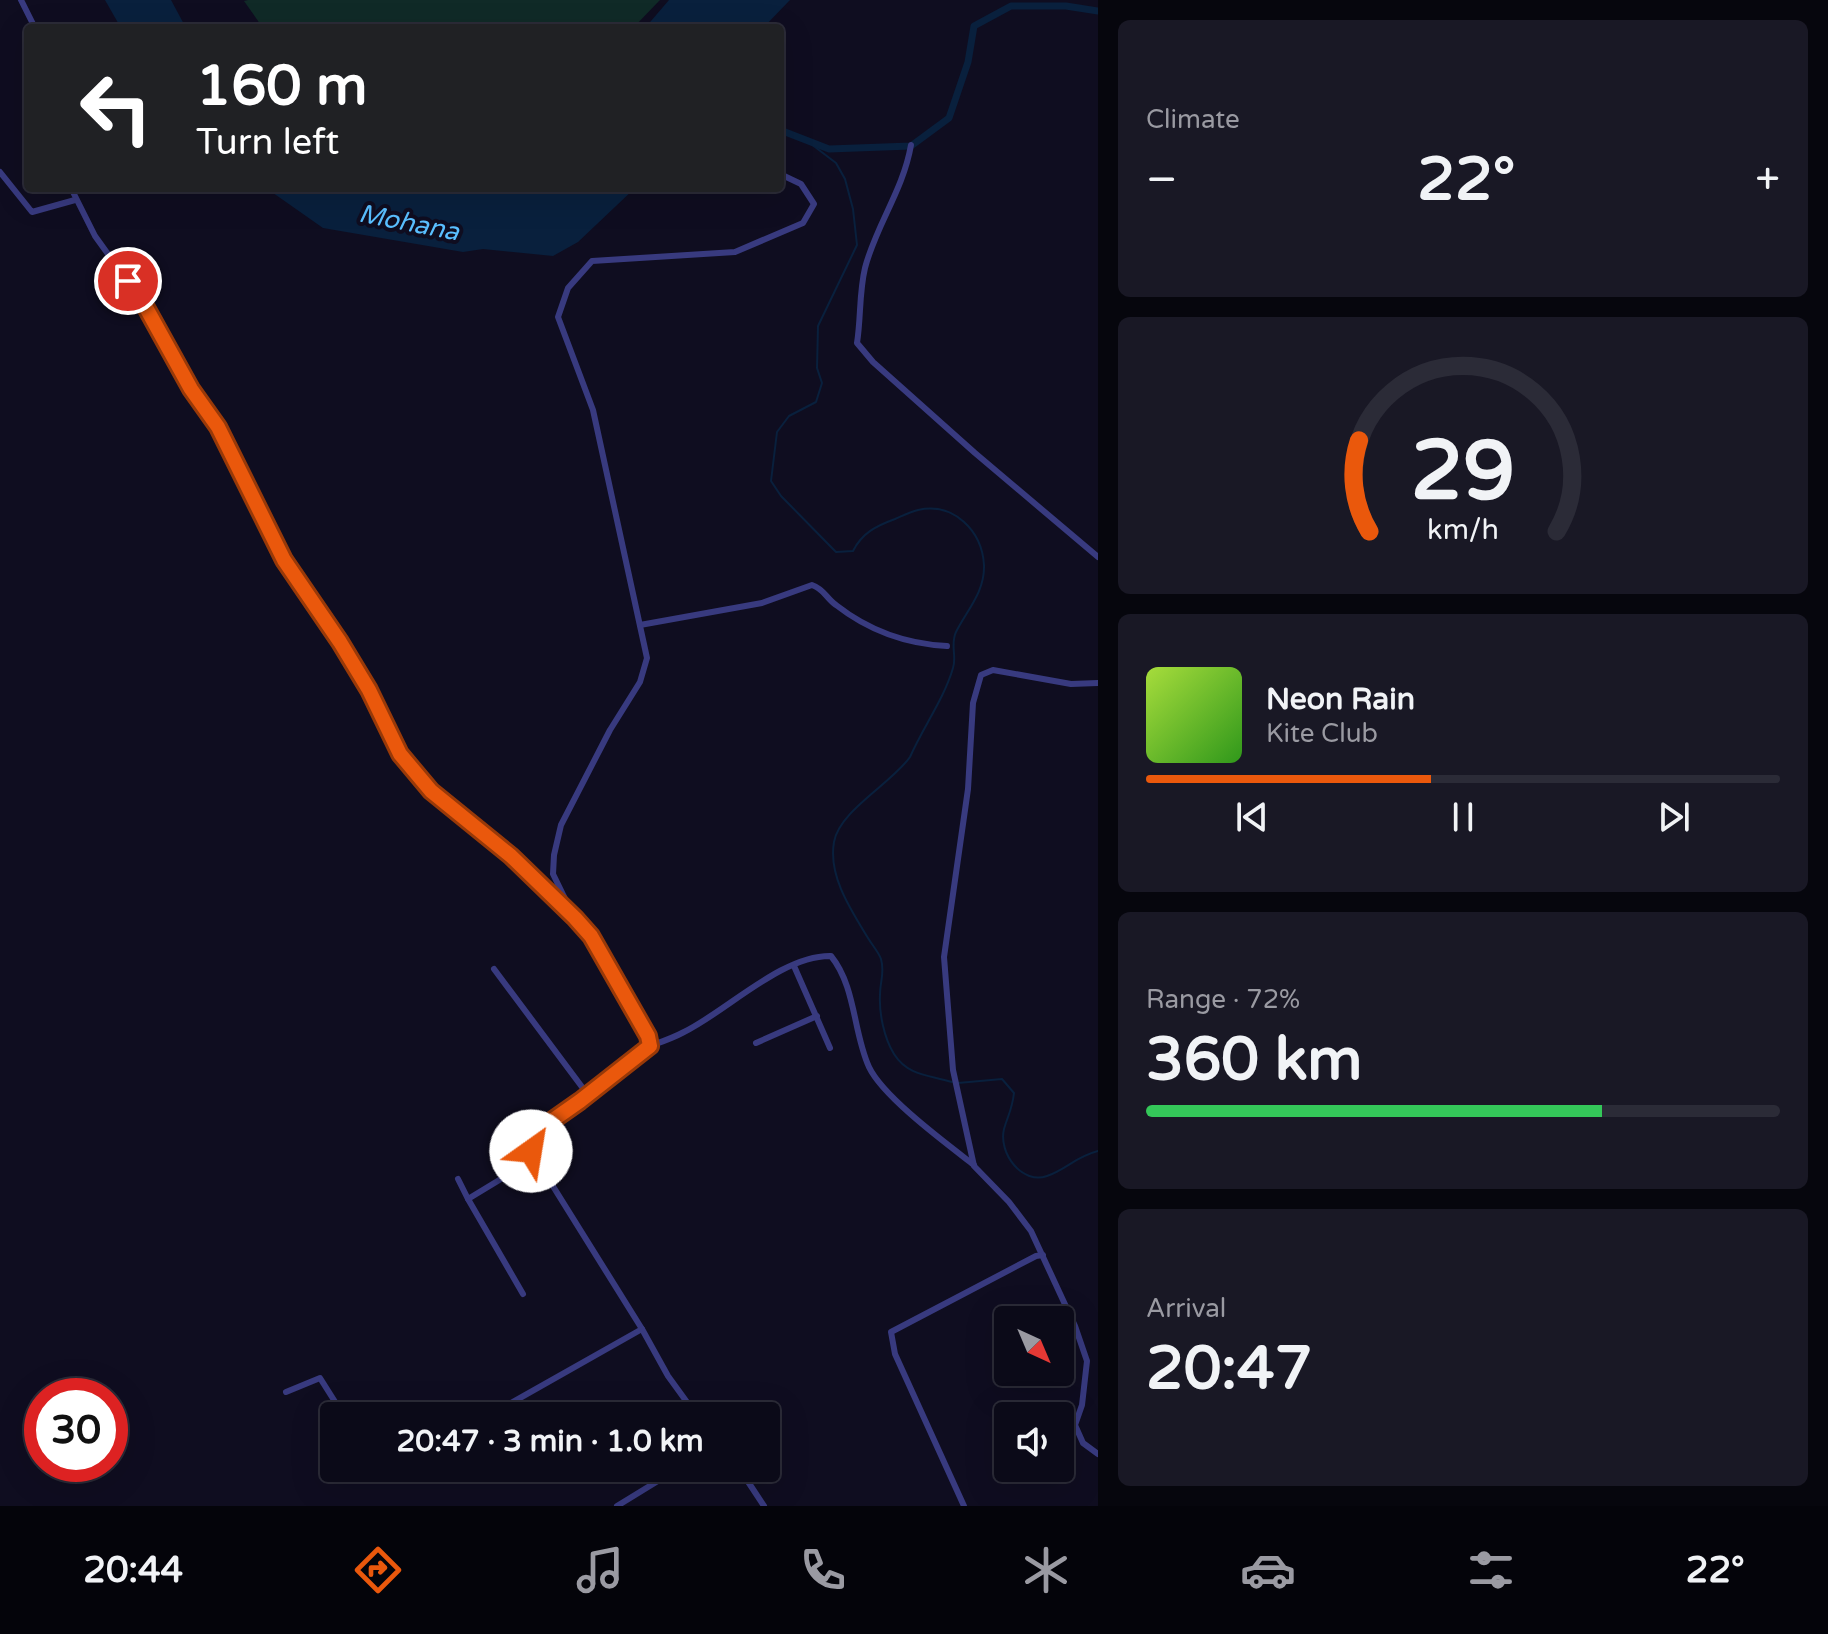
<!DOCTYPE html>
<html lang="en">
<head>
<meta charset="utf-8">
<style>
  :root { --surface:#0b0a18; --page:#191825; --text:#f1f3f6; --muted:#9a9aa2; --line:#2b2b37; --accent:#ea580c }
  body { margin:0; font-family:"Varela Round",sans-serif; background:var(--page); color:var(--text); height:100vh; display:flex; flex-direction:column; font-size:30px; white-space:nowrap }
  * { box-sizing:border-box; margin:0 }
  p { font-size:26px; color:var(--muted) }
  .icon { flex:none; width:44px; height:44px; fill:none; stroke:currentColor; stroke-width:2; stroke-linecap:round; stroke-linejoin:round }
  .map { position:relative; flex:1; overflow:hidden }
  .panel { display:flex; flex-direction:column; gap:20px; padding:20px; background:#06060d; width:730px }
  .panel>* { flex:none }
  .hud { position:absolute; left:24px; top:24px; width:760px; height:168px; border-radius:8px; box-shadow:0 8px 32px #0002,0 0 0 2px var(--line); background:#202124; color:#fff; overflow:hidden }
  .needle { width:52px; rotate:136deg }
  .controls { position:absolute; left:994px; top:1306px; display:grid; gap:16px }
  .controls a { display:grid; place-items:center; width:80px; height:80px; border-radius:8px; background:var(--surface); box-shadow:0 8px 32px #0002,0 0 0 2px var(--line); font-size:40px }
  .speed { position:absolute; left:24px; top:1378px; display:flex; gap:16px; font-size:40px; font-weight:700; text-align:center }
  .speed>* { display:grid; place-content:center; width:104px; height:104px; border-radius:50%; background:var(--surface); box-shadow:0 8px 32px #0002,0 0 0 2px var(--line); line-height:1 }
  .speed .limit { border:12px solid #d22; background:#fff; color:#111 }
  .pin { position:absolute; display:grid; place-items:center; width:68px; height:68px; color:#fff; margin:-34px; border:4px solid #fff; border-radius:50%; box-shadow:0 2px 8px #0007 }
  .me { position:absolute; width:88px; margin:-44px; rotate:32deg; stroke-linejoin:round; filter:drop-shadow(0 0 6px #0008) }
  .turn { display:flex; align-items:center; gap:28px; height:168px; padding:0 40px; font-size:36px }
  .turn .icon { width:104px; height:104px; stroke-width:2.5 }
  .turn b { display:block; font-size:56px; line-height:68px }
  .big { font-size:60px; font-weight:700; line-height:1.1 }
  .panel .card { flex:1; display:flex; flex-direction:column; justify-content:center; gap:12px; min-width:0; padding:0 28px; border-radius:12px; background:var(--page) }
  .panel .dial { align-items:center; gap:0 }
  .dial svg { height:208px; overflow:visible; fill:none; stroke:var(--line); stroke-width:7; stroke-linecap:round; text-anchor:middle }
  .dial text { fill:var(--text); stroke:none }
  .song { display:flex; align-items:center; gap:24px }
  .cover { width:96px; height:96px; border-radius:12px; background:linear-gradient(135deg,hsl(80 70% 55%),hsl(110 70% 35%)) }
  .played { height:8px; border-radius:4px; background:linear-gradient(90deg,var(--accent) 45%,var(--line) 45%) }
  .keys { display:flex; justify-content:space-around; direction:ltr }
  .heat { display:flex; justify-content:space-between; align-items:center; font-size:44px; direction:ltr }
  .charge { height:12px; border-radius:6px; background:linear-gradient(90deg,#34c759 72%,var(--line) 0) }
  .trip { position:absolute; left:320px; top:1402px; width:460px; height:80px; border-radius:8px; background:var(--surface); box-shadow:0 8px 32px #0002,0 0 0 2px var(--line); font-weight:700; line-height:80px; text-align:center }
  .tab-bar { display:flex; height:128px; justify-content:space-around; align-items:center; background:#04040a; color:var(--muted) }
  .tab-bar .icon { width:56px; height:56px }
  .tab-bar .selected { color:var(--accent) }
  .tab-bar b { font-size:36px; color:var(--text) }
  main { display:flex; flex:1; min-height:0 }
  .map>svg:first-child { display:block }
  .green { fill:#102a27 }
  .water { fill:#09203d }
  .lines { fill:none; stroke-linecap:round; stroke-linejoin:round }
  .stream { stroke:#09203d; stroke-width:2 }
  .canal { stroke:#09203d; stroke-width:7 }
  .street { stroke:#383a7f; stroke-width:6 }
  .route-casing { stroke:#983908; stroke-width:20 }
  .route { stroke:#ea580c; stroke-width:14 }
  .labels { text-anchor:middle; stroke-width:8; stroke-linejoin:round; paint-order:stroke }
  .water-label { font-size:26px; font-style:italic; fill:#5abfff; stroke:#0f0d20 }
</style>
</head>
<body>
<main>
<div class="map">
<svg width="1098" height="1506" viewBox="0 0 1098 1506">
  <rect width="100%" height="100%" fill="#0f0d20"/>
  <!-- green -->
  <polygon class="green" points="248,0 660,0 633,28 263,28 244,1"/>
  <!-- water -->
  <g class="water">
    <polygon points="105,0 171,0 186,28 121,28"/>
    <polygon points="669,0 790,0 763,28 645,28"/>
    <polygon points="266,188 635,188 578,242 553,256 483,249 463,252 323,228"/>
  </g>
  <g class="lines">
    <!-- stream -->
    <g class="stream">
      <path d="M802,137L836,163L845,179L853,209L857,245L818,326L817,368L822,383L816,402L789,416L777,432L771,481L781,496L836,552L853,551C862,533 876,526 895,519C902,516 910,512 918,510C954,502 982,531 984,565C985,592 967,610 956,632C950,644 957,657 953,668C944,699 923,727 910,757C892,783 839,811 834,842C828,876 851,910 868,938C872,945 878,951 881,959C885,973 880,981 880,995C879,1013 884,1038 894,1054C908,1076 929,1075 952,1082"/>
      <path d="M958,1083L1002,1079L1014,1093C1012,1110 1008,1115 1004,1129C998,1154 1023,1185 1047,1176C1067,1169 1075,1157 1098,1151"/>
    </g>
    <!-- canal -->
    <polyline class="canal" points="780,130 829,149 911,146 949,118 968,62 974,26 1011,6 1066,6 1098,11"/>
    <!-- street -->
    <g class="street">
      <polyline points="21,0 35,28"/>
      <path d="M911,145C903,191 876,225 865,268C859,293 861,318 857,343L873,362L975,453L1098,557"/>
      <polyline points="0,172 32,212 75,200"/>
      <polyline points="71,188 95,236 144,304 191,389 218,427 284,560 340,642 369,690 400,754 431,791 511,856 591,936 648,1036 650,1046 580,1101 533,1134 531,1151 642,1329 668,1376 697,1416"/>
      <path d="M640,625L762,603L812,585C824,589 826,598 836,605C868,630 906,644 947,646"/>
      <polyline points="1098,683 1071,684 993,670 981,675 973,703 968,789 944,957 953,1070 974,1166 1009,1202 1031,1231 1075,1326 1087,1361 1082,1405 1075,1425 1083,1443 1098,1454"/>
      <polyline points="572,913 553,874 554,855 561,825 610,730 640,682 647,658 593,410 558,317 568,288 592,261 735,252 803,223 814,204 801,184 780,174"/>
      <polyline points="794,966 830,1048"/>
      <polyline points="494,969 588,1095"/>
      <polyline points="756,1043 817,1016"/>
      <path d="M650,1046C661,1042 673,1038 684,1032C727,1011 782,955 831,956C856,987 853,1032 869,1067C883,1097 947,1144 974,1165"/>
      <polyline points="458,1179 468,1199"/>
      <polyline points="523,1294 468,1199 534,1159"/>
      <polyline points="286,1392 320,1378 344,1416"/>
      <polyline points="362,1416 373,1413 376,1416"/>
      <polyline points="488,1416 642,1329"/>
      <polyline points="739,1468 764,1506"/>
      <polyline points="617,1506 679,1468"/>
      <polyline points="964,1506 895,1354 891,1332 1036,1256 1043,1255"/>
    </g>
  </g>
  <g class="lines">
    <!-- route casing -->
    <g class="route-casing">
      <polyline id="route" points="128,281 144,304 191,389 218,427 284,560 340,642 369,690 400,754 431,791 511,856 575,918 591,936 648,1036 650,1046 580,1101 533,1134 531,1151"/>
    </g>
    <!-- route -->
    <use href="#route" class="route"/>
  </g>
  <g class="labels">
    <!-- water labels -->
    <g class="water-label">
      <text transform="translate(409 222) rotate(11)" y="9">Mohana</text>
    </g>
  </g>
</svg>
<div class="controls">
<a><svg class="needle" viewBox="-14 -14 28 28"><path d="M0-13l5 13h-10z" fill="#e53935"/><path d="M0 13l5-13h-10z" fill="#9a9aa2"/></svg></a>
<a><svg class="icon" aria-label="sound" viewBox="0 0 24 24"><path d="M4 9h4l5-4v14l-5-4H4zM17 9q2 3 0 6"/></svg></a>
</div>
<div class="speed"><div class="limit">30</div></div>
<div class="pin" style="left:128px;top:281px;background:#d93025"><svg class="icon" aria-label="arrive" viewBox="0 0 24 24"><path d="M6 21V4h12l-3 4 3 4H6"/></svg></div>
<svg class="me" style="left:531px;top:1151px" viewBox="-20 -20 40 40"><circle r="19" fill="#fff"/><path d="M0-13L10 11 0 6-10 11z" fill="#ea580c"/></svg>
<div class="trip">20:47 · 3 min · 1.0 km</div>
<div class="hud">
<div class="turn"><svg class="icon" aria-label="left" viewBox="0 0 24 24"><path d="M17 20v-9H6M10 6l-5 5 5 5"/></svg><div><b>160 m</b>Turn left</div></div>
</div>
</div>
<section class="panel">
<div class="card"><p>Climate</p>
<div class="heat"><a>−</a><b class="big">22°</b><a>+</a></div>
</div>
<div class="card dial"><svg viewBox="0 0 100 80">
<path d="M14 69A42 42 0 1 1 86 69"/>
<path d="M14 69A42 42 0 0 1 10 34" stroke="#ea580c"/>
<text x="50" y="56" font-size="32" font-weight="700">29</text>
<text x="50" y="72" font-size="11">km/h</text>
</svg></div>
<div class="card">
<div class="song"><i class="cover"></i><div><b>Neon Rain</b><p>Kite Club</p></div></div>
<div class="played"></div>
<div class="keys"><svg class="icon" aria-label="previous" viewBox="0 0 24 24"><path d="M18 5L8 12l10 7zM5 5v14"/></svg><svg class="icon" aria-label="pause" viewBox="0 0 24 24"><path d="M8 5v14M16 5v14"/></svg><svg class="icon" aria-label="next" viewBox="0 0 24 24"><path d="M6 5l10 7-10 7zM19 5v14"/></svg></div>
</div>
<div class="card"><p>Range · 72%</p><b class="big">360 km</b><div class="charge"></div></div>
<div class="card"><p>Arrival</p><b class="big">20:47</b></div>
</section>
</main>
<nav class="tab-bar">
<b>20:44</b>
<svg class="icon selected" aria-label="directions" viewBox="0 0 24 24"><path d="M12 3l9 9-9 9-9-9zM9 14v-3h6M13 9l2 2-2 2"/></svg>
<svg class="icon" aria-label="music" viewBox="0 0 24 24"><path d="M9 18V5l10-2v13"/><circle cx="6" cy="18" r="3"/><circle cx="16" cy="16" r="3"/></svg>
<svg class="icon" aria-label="phone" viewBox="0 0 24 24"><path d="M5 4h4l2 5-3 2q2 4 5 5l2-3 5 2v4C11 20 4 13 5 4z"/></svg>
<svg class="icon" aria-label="climate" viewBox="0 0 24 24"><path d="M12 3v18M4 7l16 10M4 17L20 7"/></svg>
<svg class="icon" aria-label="car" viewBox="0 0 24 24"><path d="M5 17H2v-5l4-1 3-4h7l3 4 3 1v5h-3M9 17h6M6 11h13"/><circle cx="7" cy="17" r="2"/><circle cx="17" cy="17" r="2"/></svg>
<svg class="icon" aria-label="filters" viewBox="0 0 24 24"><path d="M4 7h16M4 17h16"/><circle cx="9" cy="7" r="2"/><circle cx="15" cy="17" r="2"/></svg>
<b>22°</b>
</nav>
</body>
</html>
